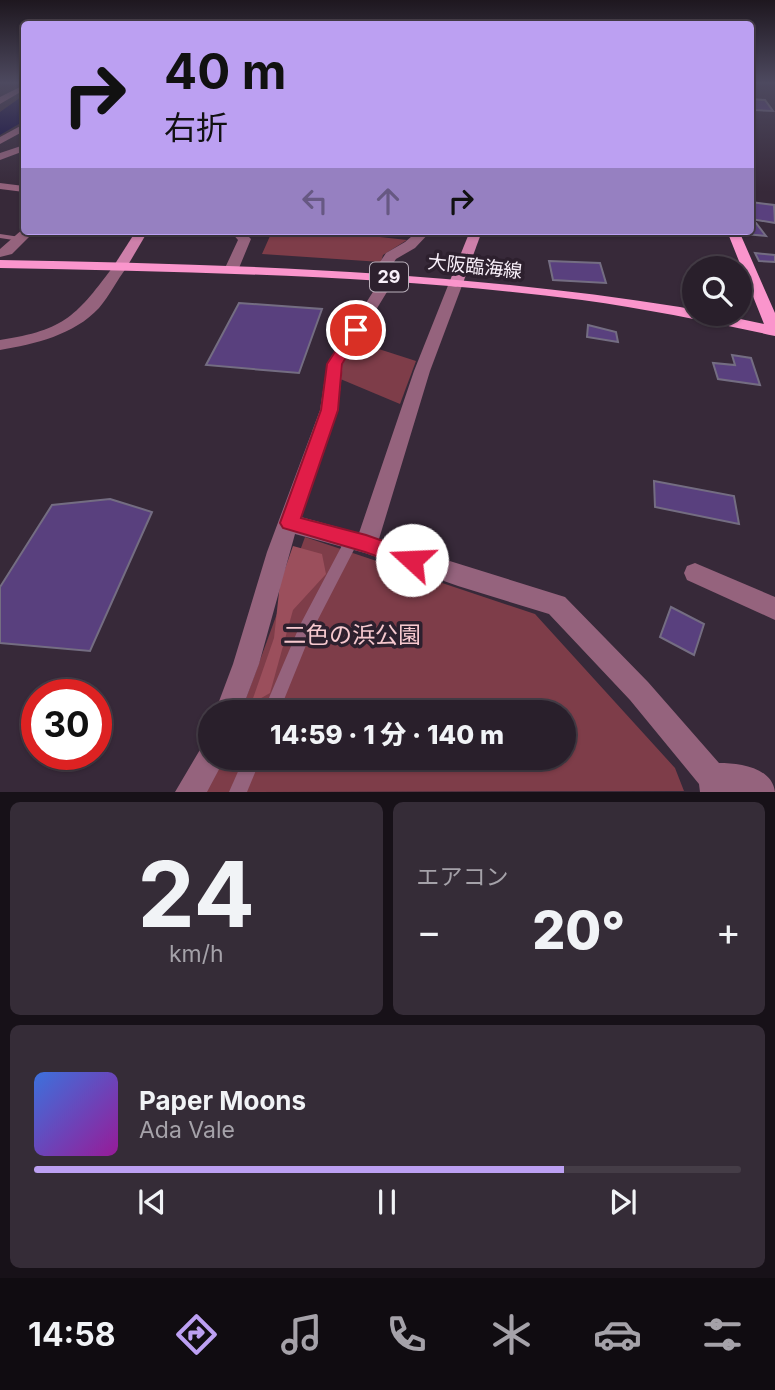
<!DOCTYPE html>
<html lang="ja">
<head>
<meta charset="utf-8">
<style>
  :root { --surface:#291f2b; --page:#352c37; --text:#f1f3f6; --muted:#a5a2a9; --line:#453d47; --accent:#bca0f2 }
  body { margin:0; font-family:Inter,"Noto Sans JP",sans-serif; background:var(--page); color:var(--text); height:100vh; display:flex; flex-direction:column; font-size:26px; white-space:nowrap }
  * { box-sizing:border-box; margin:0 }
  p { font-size:23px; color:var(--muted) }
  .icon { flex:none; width:38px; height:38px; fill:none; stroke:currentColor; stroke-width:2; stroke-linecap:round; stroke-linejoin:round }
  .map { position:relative; height:792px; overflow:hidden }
  .panel { display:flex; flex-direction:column; gap:10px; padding:10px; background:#171118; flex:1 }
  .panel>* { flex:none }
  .banner { position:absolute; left:21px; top:21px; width:733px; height:214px; border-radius:7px; box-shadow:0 2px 5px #0004,0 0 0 2px var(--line); background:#bca0f2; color:#111; overflow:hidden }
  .controls { position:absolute; left:682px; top:256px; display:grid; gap:14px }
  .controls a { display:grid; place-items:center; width:70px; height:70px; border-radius:50%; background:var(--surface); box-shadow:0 2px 5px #0004,0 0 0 2px var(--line); font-size:35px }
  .speed { position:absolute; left:21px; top:679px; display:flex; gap:14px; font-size:35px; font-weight:700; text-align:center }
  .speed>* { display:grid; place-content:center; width:91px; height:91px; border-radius:50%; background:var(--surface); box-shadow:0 2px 5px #0004,0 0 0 2px var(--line); line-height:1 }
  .speed .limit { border:10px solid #d22; background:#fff; color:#111 }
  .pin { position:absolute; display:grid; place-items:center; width:60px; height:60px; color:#fff; margin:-30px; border:4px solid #fff; border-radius:50%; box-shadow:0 2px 7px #0007 }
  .me { position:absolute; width:77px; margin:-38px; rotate:290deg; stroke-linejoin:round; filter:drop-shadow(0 0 5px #0008) }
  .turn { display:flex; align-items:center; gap:24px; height:147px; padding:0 28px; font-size:32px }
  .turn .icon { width:91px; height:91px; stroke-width:2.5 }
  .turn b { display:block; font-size:49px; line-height:60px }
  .lanes { display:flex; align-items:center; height:66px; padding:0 28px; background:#0003; justify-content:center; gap:35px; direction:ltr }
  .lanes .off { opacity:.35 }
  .big { font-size:52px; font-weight:800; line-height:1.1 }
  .panel .tile { flex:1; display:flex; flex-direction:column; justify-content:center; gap:10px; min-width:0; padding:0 24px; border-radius:10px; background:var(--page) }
  .panel .dial { align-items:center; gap:0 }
  .dial b { font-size:91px; line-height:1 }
  .song { display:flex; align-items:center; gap:21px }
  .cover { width:84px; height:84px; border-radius:10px; background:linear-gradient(135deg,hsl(220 70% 55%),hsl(300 70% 35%)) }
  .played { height:7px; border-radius:4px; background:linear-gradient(90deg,var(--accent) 75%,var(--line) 75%) }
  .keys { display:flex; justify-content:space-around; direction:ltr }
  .heat { display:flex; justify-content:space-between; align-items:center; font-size:38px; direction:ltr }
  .panel .tiles { flex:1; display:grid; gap:10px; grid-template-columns:1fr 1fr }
  .tile:last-child { grid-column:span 2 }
  .trip { position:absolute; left:198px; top:700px; width:378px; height:70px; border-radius:35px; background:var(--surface); box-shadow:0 2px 5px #0004,0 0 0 2px var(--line); font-weight:800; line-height:70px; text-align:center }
  .tabs { display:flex; height:112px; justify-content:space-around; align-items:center; background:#100c11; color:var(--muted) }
  .tabs .icon { width:49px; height:49px }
  .tabs .current { color:var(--accent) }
  .tabs b { font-size:32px; color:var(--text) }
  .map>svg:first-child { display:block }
  .green { fill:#7e3d49 }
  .forest { fill:#9b4f5c }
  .water { fill:#0f0841 }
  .building { fill:#59407e; stroke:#746d82; stroke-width:2 }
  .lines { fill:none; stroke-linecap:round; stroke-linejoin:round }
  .lane { fill:#95637d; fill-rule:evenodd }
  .street { fill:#95637d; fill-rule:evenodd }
  .secondary { fill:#ce80aa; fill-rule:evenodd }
  .primary { fill:#fa95cc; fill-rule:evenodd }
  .route { fill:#e11d48; stroke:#92132f; stroke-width:2 }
  .labels { text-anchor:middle; stroke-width:7; stroke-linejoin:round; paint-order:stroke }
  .shield { fill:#2d202e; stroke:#bbb1bc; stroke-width:2 }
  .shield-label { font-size:18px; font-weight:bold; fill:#f8eff9 }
  .street-label { font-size:19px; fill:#f8eff9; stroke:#2d202e }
  .near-park-label { font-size:23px; fill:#f7c9cf; stroke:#2d202e }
</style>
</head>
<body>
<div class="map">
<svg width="775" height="792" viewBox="0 0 775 792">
  <rect width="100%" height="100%" fill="#372939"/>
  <!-- green -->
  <g class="green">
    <polygon points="249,231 326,231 407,240 383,255 381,262 262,254 270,236"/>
    <polygon points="357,342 416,361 400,404 338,378 342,365"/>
    <polygon points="305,537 535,614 675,768 684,791 201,792 221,758 564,758 564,712 241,712"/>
  </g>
  <!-- forest -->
  <polygon class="forest" points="293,546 322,554 326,574 293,610 270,693 251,704 274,638 280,583"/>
  <!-- water -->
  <polygon class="water" points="24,95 24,121 0,135 0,112"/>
  <!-- building -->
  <g class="building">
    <polygon points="751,99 765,100 773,111 755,110"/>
    <polygon points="751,202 774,205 775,223 751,219"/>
    <polygon points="751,223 756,223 766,236 745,234 744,231 751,231"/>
    <polygon points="755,253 775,255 775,262 759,261"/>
    <polygon points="549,261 600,263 606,283 553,280"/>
    <polygon points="239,303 322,309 299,373 206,365"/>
    <polygon points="588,325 616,332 618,342 587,337"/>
    <polygon points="732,355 751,358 760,385 718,379 713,363 735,365"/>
    <polygon points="654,481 734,496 739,524 655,507"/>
    <polygon points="110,499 152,512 90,651 0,643 0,587 52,505"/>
    <polygon points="671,607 704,624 694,655 660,637"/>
  </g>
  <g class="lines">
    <!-- lane -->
    <g class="lane">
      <polygon points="0,234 20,237 24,239 20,241 0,238"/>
      <polygon points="352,535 357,536 359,540 311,633 279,712 263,712 300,625 347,536"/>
      <polygon points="244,758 261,758 247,792 229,792"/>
    </g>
    <!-- street -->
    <g class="street">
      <polygon points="24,85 24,90 0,104 0,97"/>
      <polygon points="24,124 24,131 0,144 0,137"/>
      <polygon points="24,145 24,151 0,160 0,153"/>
      <polygon points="0,183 24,186 24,192 0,189"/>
      <polygon points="24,228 24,231 35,231 12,254 0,257 0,249"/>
      <polygon points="230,231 243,231 251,239 239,268 232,272 225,268 238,240"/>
      <polygon points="418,231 431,231 415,248 396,259 382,280 372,280 370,277 386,253 405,242"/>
      <path d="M120,263L127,267C117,280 110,295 99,308C74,335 35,344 0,350V340C66,330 77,315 115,264Z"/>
      <path d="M456,279L463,283L430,371L379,539L565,597L648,682L719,763C739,763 772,767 775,792H700L699,784L630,700L549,614L458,586L365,553L295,534L259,664L241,712H215L233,664L267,552L320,410L327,364L378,284H388L390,287L343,364L338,410L301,517L359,533L414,371L449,283Z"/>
      <polygon points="695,563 775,597 775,620 687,580 684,573 687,566"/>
      <polygon points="210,744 210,758 225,758 207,792 175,792 201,748"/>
    </g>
    <!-- secondary -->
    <g class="secondary">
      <polygon points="136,231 148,231 125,270 115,270 113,267"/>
      <polygon points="470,231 482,231 463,283 456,287 451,286 449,283"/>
    </g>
    <!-- primary -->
    <path class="primary" d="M727,231H739L775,313V336C711,322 647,309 582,300C389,275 194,272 0,268V260C231,264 451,271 680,307L695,310V313H712L764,324Z"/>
  </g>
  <!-- sky -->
  <linearGradient id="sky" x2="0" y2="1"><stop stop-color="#1e171f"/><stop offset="0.43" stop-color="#4d495f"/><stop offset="1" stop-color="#4d495f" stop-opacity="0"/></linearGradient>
  <rect width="775" height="192" fill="url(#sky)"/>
  <!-- route -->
  <polygon class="route" points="356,326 363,330 342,364 338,410 301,518 366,535 420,554 423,560 420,566 412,569 365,552 283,528 280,523 321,410 327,364 351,327"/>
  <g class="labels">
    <!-- shield labels -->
    <rect class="shield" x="370" y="262.5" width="38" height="29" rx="5"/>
    <g class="shield-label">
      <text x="389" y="283">29</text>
    </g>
    <!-- street labels -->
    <g class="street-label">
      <text transform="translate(475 266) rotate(6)" y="7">大阪臨海線</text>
    </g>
    <!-- near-park labels -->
    <g class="near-park-label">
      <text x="352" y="643">二色の浜公園</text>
    </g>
  </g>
</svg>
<div class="controls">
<a><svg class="icon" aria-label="search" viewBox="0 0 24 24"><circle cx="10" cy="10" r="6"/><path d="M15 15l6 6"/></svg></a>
</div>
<div class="speed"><div class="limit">30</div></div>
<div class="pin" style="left:356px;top:330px;background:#d93025"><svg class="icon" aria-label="arrive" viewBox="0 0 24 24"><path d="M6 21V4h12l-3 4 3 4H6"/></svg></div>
<svg class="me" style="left:412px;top:560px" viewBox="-20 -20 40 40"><circle r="19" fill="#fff"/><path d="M0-13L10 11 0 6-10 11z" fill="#e11d48"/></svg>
<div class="trip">14:59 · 1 分 · 140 m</div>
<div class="banner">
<div class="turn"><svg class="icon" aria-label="right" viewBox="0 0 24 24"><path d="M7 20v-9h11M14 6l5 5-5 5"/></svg><div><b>40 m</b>右折</div></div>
<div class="lanes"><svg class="icon off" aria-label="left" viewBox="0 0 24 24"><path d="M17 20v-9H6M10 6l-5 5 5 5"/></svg><svg class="icon off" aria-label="ahead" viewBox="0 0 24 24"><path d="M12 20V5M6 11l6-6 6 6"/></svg><svg class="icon" aria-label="right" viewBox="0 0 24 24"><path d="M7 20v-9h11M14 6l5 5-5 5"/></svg></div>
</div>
</div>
<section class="panel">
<div class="tiles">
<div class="tile dial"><b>24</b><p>km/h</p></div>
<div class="tile"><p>エアコン</p>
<div class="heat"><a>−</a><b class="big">20°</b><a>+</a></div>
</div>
<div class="tile">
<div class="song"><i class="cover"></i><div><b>Paper Moons</b><p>Ada Vale</p></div></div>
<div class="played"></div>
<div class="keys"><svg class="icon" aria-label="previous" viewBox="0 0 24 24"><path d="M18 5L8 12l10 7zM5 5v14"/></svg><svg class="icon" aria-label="pause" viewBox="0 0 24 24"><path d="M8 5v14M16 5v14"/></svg><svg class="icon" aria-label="next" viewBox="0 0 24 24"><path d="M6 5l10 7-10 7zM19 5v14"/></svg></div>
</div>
</div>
</section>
<nav class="tabs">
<b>14:58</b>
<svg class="icon current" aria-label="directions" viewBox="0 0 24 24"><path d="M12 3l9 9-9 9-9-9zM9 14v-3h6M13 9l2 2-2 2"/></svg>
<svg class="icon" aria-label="music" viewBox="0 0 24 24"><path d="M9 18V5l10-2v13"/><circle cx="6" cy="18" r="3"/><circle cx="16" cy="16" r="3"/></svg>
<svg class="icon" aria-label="phone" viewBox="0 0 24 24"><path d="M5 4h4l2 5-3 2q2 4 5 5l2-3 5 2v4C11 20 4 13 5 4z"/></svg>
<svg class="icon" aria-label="climate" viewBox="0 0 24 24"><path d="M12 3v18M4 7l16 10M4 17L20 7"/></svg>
<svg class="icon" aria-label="car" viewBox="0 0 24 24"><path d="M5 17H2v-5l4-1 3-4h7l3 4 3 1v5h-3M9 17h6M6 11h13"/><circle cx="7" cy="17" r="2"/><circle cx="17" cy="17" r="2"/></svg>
<svg class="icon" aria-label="filters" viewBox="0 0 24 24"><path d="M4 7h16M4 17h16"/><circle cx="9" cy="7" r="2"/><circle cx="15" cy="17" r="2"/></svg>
</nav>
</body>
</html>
